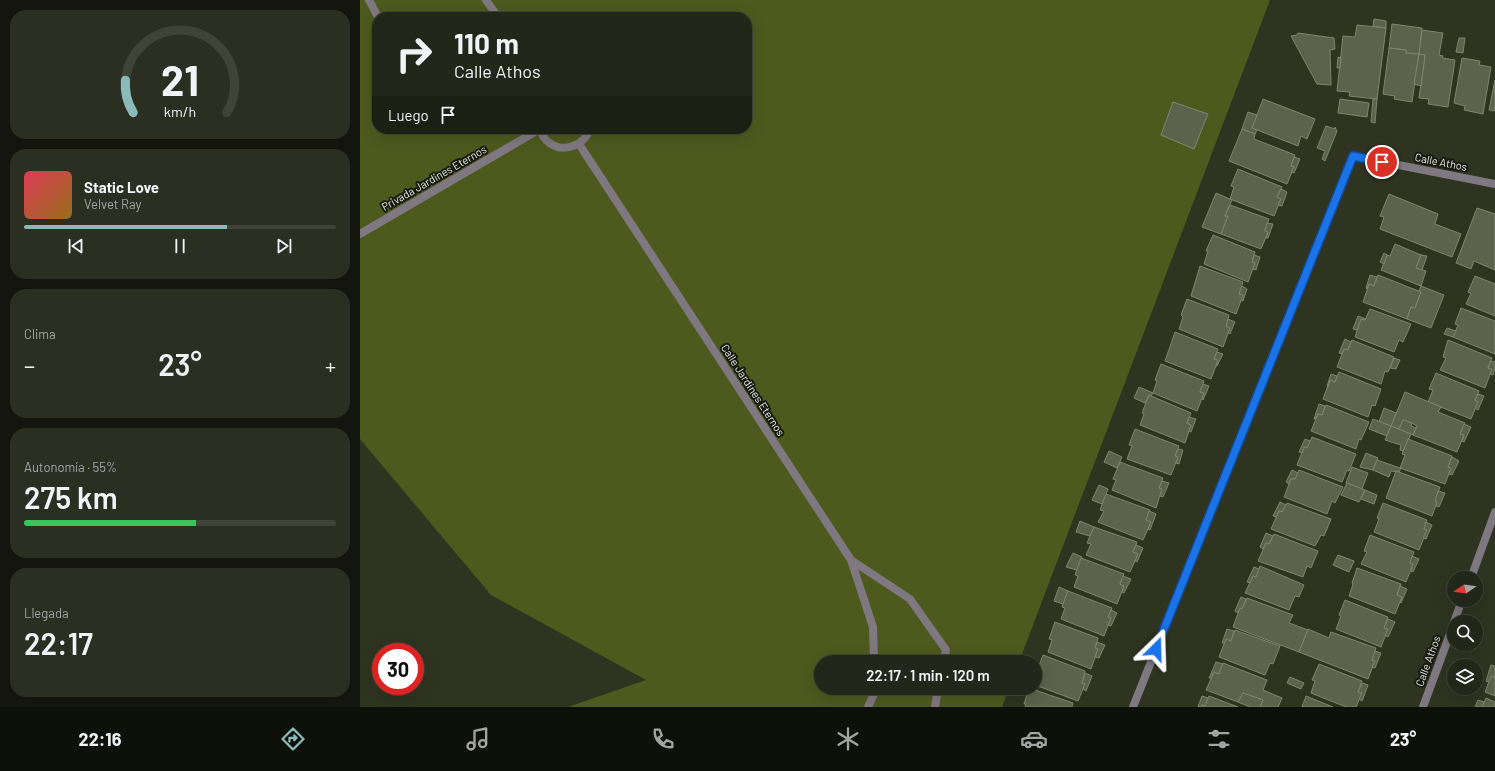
<!DOCTYPE html>
<html lang="es">
<head>
<meta charset="utf-8">
<style>
  :root { --surface:#232719; --page:#2b2f22; --text:#f1f3f6; --muted:#a3a5a2; --line:#404438; --accent:#8bbbb9 }
  body { margin:0; font-family:Barlow,sans-serif; background:var(--page); color:var(--text); height:100vh; display:flex; flex-direction:column; font-size:15px; white-space:nowrap }
  * { box-sizing:border-box; margin:0 }
  p { font-size:13px; color:var(--muted) }
  .icon { flex:none; width:22px; height:22px; fill:none; stroke:currentColor; stroke-width:2; stroke-linecap:round; stroke-linejoin:round }
  .map { position:relative; flex:1; overflow:hidden }
  .panel { display:flex; flex-direction:column; gap:10px; padding:10px; background:#13150e; width:360px }
  .panel>* { flex:none }
  .banner { position:absolute; left:12px; top:12px; width:380px; height:122px; border-radius:16px; box-shadow:0 4px 16px #0002,0 0 0 1px var(--line); background:#232719; color:var(--text); overflow:hidden }
  .needle { width:26px; rotate:257deg }
  .buttons { position:absolute; left:1087px; top:571px; display:grid; gap:8px }
  .buttons a { display:grid; place-items:center; width:36px; height:36px; border-radius:50%; background:var(--surface); box-shadow:0 4px 16px #0002,0 0 0 1px var(--line); font-size:20px }
  .speed { position:absolute; left:12px; top:643px; display:flex; gap:8px; font-size:20px; font-weight:700; text-align:center }
  .speed>* { display:grid; place-content:center; width:52px; height:52px; border-radius:50%; background:var(--surface); box-shadow:0 4px 16px #0002,0 0 0 1px var(--line); line-height:1 }
  .speed .limit { border:6px solid #d22; background:#fff; color:#111 }
  .pin { position:absolute; display:grid; place-items:center; width:34px; height:34px; color:#fff; margin:-17px; border:2px solid #fff; border-radius:50%; box-shadow:0 1px 4px #0007 }
  .me { position:absolute; width:44px; margin:-22px; rotate:22deg; stroke-linejoin:round; filter:drop-shadow(0 0 3px #0008) }
  .turn { display:flex; align-items:center; gap:14px; height:84px; padding:0 16px; font-size:18px }
  .turn .icon { width:52px; height:52px; stroke-width:2.5 }
  .turn b { display:block; font-size:28px; line-height:34px }
  .then { display:flex; align-items:center; height:38px; padding:0 16px; background:#0003; gap:8px; font-size:15px }
  .big { font-size:30px; font-weight:600; line-height:1.1 }
  .panel .widget { flex:1; display:flex; flex-direction:column; justify-content:center; gap:6px; min-width:0; padding:0 14px; border-radius:16px; background:var(--page) }
  .panel .dial { align-items:center; gap:0 }
  .dial svg { height:104px; overflow:visible; fill:none; stroke:var(--line); stroke-width:7; stroke-linecap:round; text-anchor:middle }
  .dial text { fill:var(--text); stroke:none }
  .song { display:flex; align-items:center; gap:12px }
  .cover { width:48px; height:48px; border-radius:6px; background:linear-gradient(135deg,hsl(350 70% 55%),hsl(40 70% 35%)) }
  .played { height:4px; border-radius:2px; background:linear-gradient(90deg,var(--accent) 65%,var(--line) 65%) }
  .keys { display:flex; justify-content:space-around; direction:ltr }
  .heat { display:flex; justify-content:space-between; align-items:center; font-size:22px; direction:ltr }
  .charge { height:6px; border-radius:3px; background:linear-gradient(90deg,#34c759 55%,var(--line) 0) }
  .trip { position:absolute; left:454px; top:655px; width:228px; height:40px; border-radius:20px; background:var(--surface); box-shadow:0 4px 16px #0002,0 0 0 1px var(--line); font-weight:600; line-height:40px; text-align:center }
  .tabs { display:flex; height:64px; justify-content:space-around; align-items:center; background:#0e100a; color:var(--muted) }
  .tabs .icon { width:28px; height:28px }
  .tabs .current { color:var(--accent) }
  .tabs b { font-size:18px; color:var(--text) }
  main { display:flex; flex:1; min-height:0 }
  .map>svg:first-child { display:block }
  .green { fill:#4e591e; fill-rule:evenodd }
  .building { fill:#5d624d; stroke:#80856f }
  .lines { fill:none; stroke-linecap:round; stroke-linejoin:round }
  .lane { stroke:#7f7880; stroke-width:8 }
  .street { stroke:#7f7880; stroke-width:8 }
  .route-casing { stroke:#114b97; stroke-width:10 }
  .route { stroke:#1a73e8; stroke-width:7 }
  .labels { text-anchor:middle; stroke-width:4; stroke-linejoin:round; paint-order:stroke }
  .street-label { font-size:11px; fill:#e4e7db; stroke:#181a12 }
</style>
</head>
<body>
<main>
<section class="panel">
<div class="widget dial"><svg viewBox="0 0 100 80">
<path d="M14 69A42 42 0 1 1 86 69"/>
<path d="M14 69A42 42 0 0 1 8 44" stroke="#8bbbb9"/>
<text x="50" y="56" font-size="32" font-weight="700">21</text>
<text x="50" y="72" font-size="11">km/h</text>
</svg></div>
<div class="widget">
<div class="song"><i class="cover"></i><div><b>Static Love</b><p>Velvet Ray</p></div></div>
<div class="played"></div>
<div class="keys"><svg class="icon" aria-label="previous" viewBox="0 0 24 24"><path d="M18 5L8 12l10 7zM5 5v14"/></svg><svg class="icon" aria-label="pause" viewBox="0 0 24 24"><path d="M8 5v14M16 5v14"/></svg><svg class="icon" aria-label="next" viewBox="0 0 24 24"><path d="M6 5l10 7-10 7zM19 5v14"/></svg></div>
</div>
<div class="widget"><p>Clima</p>
<div class="heat"><a>−</a><b class="big">23°</b><a>+</a></div>
</div>
<div class="widget"><p>Autonomía · 55%</p><b class="big">275 km</b><div class="charge"></div></div>
<div class="widget"><p>Llegada</p><b class="big">22:17</b></div>
</section>
<div class="map">
<svg width="1135" height="707" viewBox="0 0 1135 707">
  <rect width="100%" height="100%" fill="#2f3421"/>
  <!-- green -->
  <path class="green" d="M0,0H910L659,662H461V688H649L642,707H208L286,680L131,595L0,439ZM17,17H387V129H17Z"/>
  <!-- building -->
  <g class="building">
    <polygon points="1014,19 1026,21 1026,28 1013,26"/>
    <polygon points="1032,24 1062,28 1059,54 1046,53 1046,50 1029,48"/>
    <polygon points="997,25 1026,28 1017,99 989,96 990,92 977,91 983,36 995,37"/>
    <polygon points="1062,30 1083,33 1079,55 1083,56 1082,58 1095,60 1088,107 1068,104 1069,99 1059,98 1065,55 1059,54"/>
    <polygon points="938,33 974,38 975,49 970,50 971,85 957,84 931,36 937,35"/>
    <polygon points="1099,38 1105,38 1103,53 1096,52"/>
    <polygon points="1029,48 1046,50 1046,53 1059,54 1052,102 1034,99 1035,96 1023,94"/>
    <polygon points="1059,54 1065,55 1061,86 1054,84"/>
    <polygon points="978,57 981,58 980,68 977,68"/>
    <polygon points="1102,58 1120,61 1119,65 1131,67 1123,114 1104,110 1105,106 1094,103"/>
    <polygon points="1135,80 1135,111 1129,110"/>
    <polygon points="903,99 955,119 947,139 941,136 938,146 892,128"/>
    <polygon points="980,99 1009,103 1007,117 978,113"/>
    <polygon points="1013,99 1017,99 1015,123 1011,122"/>
    <polygon points="813,102 848,114 834,149 801,135"/>
    <polygon points="888,112 897,115 892,128 897,130 895,134 882,129"/>
    <polygon points="966,126 975,129 975,127 977,131 965,161 962,159 965,151 957,148"/>
    <polygon points="882,129 895,134 894,139 935,155 931,166 934,167 927,184 869,161"/>
    <polygon points="934,157 940,159 934,173 931,172 934,167 931,166"/>
    <polygon points="878,169 922,187 917,197 921,199 914,216 870,199 874,187 871,186"/>
    <polygon points="921,189 927,192 922,206 918,205 921,199 917,197"/>
    <polygon points="856,193 872,200 865,216 868,216 861,234 842,227"/>
    <polygon points="1029,194 1078,214 1075,224 1101,234 1092,257 1020,229 1024,217 1020,216"/>
    <polygon points="870,205 909,219 905,231 908,232 901,249 861,234 868,216 865,216"/>
    <polygon points="1117,208 1135,214 1135,270 1114,261 1111,269 1096,263"/>
    <polygon points="907,223 913,224 908,238 906,238 908,232 905,231"/>
    <polygon points="853,235 895,252 892,262 895,263 888,282 844,264 848,251 846,251"/>
    <polygon points="1035,244 1061,255 1056,268 1066,271 1061,286 1021,270 1027,255 1030,256"/>
    <polygon points="1024,253 1027,255 1024,264 1020,262"/>
    <polygon points="894,255 900,257 896,270 893,269 895,263 892,262"/>
    <polygon points="1061,255 1067,256 1062,270 1056,268"/>
    <polygon points="840,266 883,282 879,294 883,295 876,314 831,296"/>
    <polygon points="1010,275 1017,277 1014,286 1009,284 1007,289 1006,288"/>
    <polygon points="1018,275 1061,292 1055,308 1051,307 1047,319 1003,302 1009,284 1014,286"/>
    <polygon points="1115,276 1135,284 1135,316 1106,304 1111,293 1108,292"/>
    <polygon points="882,286 887,289 883,301 881,300 883,295 879,294"/>
    <polygon points="1061,286 1084,295 1071,328 1047,319 1051,307 1055,308 1061,292 1059,291"/>
    <polygon points="827,299 869,315 866,326 870,328 863,347 819,329 823,317 821,315"/>
    <polygon points="1101,308 1135,321 1135,354 1093,337 1098,325 1095,324"/>
    <polygon points="1010,309 1051,324 1043,342 1039,340 1034,352 995,337 1001,319 1005,320"/>
    <polygon points="998,316 1006,319 1005,320 1001,319 997,330 993,329"/>
    <polygon points="868,319 875,322 870,334 868,333 870,328 866,326"/>
    <polygon points="1087,328 1096,331 1093,337 1084,334"/>
    <polygon points="815,332 858,349 854,359 858,360 851,379 805,361"/>
    <polygon points="985,339 991,342 988,350 984,349 982,354 979,353"/>
    <polygon points="992,340 1034,357 1028,372 1025,371 1021,384 977,367 984,349 988,350"/>
    <polygon points="1088,340 1132,358 1128,368 1132,369 1125,388 1080,370 1086,358 1083,357"/>
    <polygon points="857,352 863,354 857,366 856,366 858,360 854,359"/>
    <polygon points="1034,358 1040,360 1036,369 1030,368"/>
    <polygon points="1131,361 1135,362 1135,368 1133,375 1130,374 1132,369 1128,368"/>
    <polygon points="801,364 844,381 840,392 844,393 837,411 793,393 797,381 795,380"/>
    <polygon points="979,372 1021,389 1015,406 1012,405 1008,417 963,399 970,380 975,382"/>
    <polygon points="1076,373 1119,391 1115,400 1118,402 1111,419 1068,402 1073,390 1069,389"/>
    <polygon points="971,374 977,376 975,382 970,380 968,387 967,386"/>
    <polygon points="843,384 849,386 843,400 842,399 844,393 840,392"/>
    <polygon points="779,387 793,393 791,396 789,395 785,403 774,398"/>
    <polygon points="1045,392 1081,407 1078,412 1105,423 1100,434 1104,435 1097,452 1053,435 1057,426 1052,423 1043,420 1039,429 1031,426"/>
    <polygon points="1118,394 1124,396 1118,410 1115,408 1118,402 1115,400"/>
    <polygon points="789,395 831,413 827,423 831,425 825,443 780,425 784,414 782,413"/>
    <polygon points="959,404 965,406 962,415 958,414 955,419 954,419"/>
    <polygon points="966,405 1009,422 1001,440 999,439 996,449 951,431 958,414 962,415"/>
    <polygon points="1024,408 1036,413 1031,426 1019,422"/>
    <polygon points="829,417 836,419 831,432 829,431 831,425 827,423"/>
    <polygon points="1013,419 1031,426 1027,436 1009,429"/>
    <polygon points="1043,420 1052,423 1051,426 1056,428 1053,435 1039,429"/>
    <polygon points="1104,424 1111,427 1104,442 1102,441 1104,435 1100,434"/>
    <polygon points="1031,426 1051,434 1043,451 1040,450 1041,445 1025,440"/>
    <polygon points="775,429 819,446 815,456 818,457 811,475 767,459 772,446 769,445"/>
    <polygon points="952,437 996,454 989,471 987,470 982,482 937,465 944,447 947,448"/>
    <polygon points="945,439 950,441 947,448 944,447 942,453 939,452"/>
    <polygon points="1048,439 1092,456 1088,467 1091,468 1085,484 1040,468 1045,455 1042,454"/>
    <polygon points="818,449 823,450 819,464 816,463 818,457 815,456"/>
    <polygon points="749,451 762,457 757,468 744,462"/>
    <polygon points="1006,453 1018,458 1013,470 1000,467"/>
    <polygon points="1092,457 1099,461 1092,475 1089,474 1091,468 1088,467"/>
    <polygon points="1017,460 1040,468 1041,468 1039,472 1031,471 1029,477 1013,470"/>
    <polygon points="760,462 803,478 799,488 802,489 796,508 752,490 756,480 753,479"/>
    <polygon points="992,467 1008,473 1002,489 986,483"/>
    <polygon points="932,470 938,473 935,479 931,479 929,484 926,482"/>
    <polygon points="939,470 983,487 975,503 972,501 967,514 924,497 931,479 935,479"/>
    <polygon points="1036,471 1080,487 1075,501 1077,502 1072,516 1026,498"/>
    <polygon points="802,481 809,483 803,497 800,496 802,489 799,488"/>
    <polygon points="987,483 1005,490 999,502 981,495"/>
    <polygon points="739,485 748,489 742,504 732,500"/>
    <polygon points="1005,490 1017,495 1014,504 1001,499"/>
    <polygon points="1078,491 1085,493 1079,507 1076,506 1077,502 1075,501"/>
    <polygon points="746,494 790,510 786,520 791,522 783,540 738,522 744,511 740,510"/>
    <polygon points="920,502 926,505 922,512 919,511 916,517 913,516"/>
    <polygon points="927,503 971,519 964,536 961,535 955,546 911,529 919,511 922,512"/>
    <polygon points="1023,503 1067,520 1064,529 1067,530 1059,550 1014,532 1019,519 1017,518"/>
    <polygon points="789,511 796,514 790,530 788,529 791,522 786,520"/>
    <polygon points="720,521 734,527 730,536 716,532"/>
    <polygon points="1066,522 1072,525 1066,539 1063,538 1067,530 1064,529"/>
    <polygon points="734,527 777,542 773,552 778,554 770,572 726,555 731,544 727,543"/>
    <polygon points="906,533 913,536 909,544 906,543 903,549 900,547"/>
    <polygon points="914,534 958,551 951,568 947,566 943,577 898,561 906,543 909,544"/>
    <polygon points="1010,535 1054,552 1050,563 1053,564 1046,582 1001,564 1007,552 1004,551"/>
    <polygon points="776,545 783,548 777,562 775,561 778,554 773,552"/>
    <polygon points="713,553 722,557 717,570 706,567"/>
    <polygon points="978,555 994,561 989,572 973,565"/>
    <polygon points="1052,556 1059,559 1053,572 1051,571 1053,564 1050,563"/>
    <polygon points="721,558 764,574 760,584 764,586 757,604 714,587 718,576 715,575"/>
    <polygon points="900,566 944,585 939,597 935,596 929,610 885,593 893,576 896,577"/>
    <polygon points="894,567 899,569 896,577 893,576 890,583 887,582"/>
    <polygon points="997,568 1041,584 1037,595 1042,597 1035,614 989,596 993,584 992,583"/>
    <polygon points="763,576 771,579 764,593 762,592 764,586 760,584"/>
    <polygon points="1040,586 1047,589 1041,603 1040,602 1042,597 1037,595"/>
    <polygon points="699,587 708,591 703,604 694,601"/>
    <polygon points="708,591 752,608 748,617 751,618 744,636 701,619 705,608 702,607 703,604"/>
    <polygon points="881,597 886,599 882,609 880,608 878,613 875,611"/>
    <polygon points="887,598 933,615 929,623 948,630 939,652 873,627 880,608 882,609"/>
    <polygon points="985,600 1028,617 1024,628 1028,629 1021,647 976,629 981,616 979,615"/>
    <polygon points="751,610 757,613 751,626 748,625 751,618 748,617"/>
    <polygon points="1028,619 1035,622 1028,637 1025,635 1028,629 1024,628"/>
    <polygon points="695,622 738,638 735,648 738,649 731,669 688,652 692,640 689,639"/>
    <polygon points="867,629 874,631 871,641 866,639 865,643 862,643"/>
    <polygon points="948,629 969,638 971,632 1016,648 1012,660 1015,661 1008,679 939,652"/>
    <polygon points="875,630 920,646 913,664 910,663 905,675 859,657 866,639 871,641"/>
    <polygon points="737,642 745,645 739,658 735,657 738,649 735,648"/>
    <polygon points="1015,651 1021,653 1015,668 1012,667 1015,661 1012,660"/>
    <polygon points="683,655 725,671 722,683 725,684 718,701 675,685 679,672 677,671"/>
    <polygon points="856,662 863,664 859,674 854,672 851,678 849,678"/>
    <polygon points="863,663 907,680 903,690 922,698 918,707 900,707 903,700 883,693 878,702 846,690 854,672 859,674"/>
    <polygon points="959,664 1002,681 998,692 1002,693 996,707 986,707 951,693 955,681 952,680"/>
    <polygon points="1131,665 1135,666 1135,678 1131,676 1129,682 1126,681"/>
    <polygon points="725,673 732,676 726,691 723,689 725,684 722,683"/>
    <polygon points="1131,676 1135,678 1135,696 1125,692"/>
    <polygon points="930,677 944,683 941,689 927,683"/>
    <polygon points="1002,683 1008,685 1002,701 999,699 1002,693 998,692"/>
    <polygon points="669,688 713,703 712,707 665,707 666,704 664,704"/>
    <polygon points="883,693 903,700 900,707 890,707 878,702"/>
    <polygon points="842,696 848,698 845,706 842,705 841,707 838,707"/>
    <polygon points="849,696 878,707 841,707 842,705 845,706"/>
    <polygon points="946,696 973,707 942,707"/>
    <polygon points="1126,698 1135,702 1135,707 1122,707"/>
    <polygon points="1118,700 1124,702 1122,707 1115,707"/>
  </g>
  <g class="lines">
    <!-- lane -->
    <g class="lane">
      <polyline points="9,0 18,17"/>
      <polyline points="126,0 138,17"/>
      <path d="M180,129C181,132 183,137 186,140C201,155 224,146 230,129"/>
      <polyline points="219,144 491,560 550,599 586,650 584,662"/>
      <polyline points="0,234 180,129"/>
      <polyline points="575,707 578,688"/>
    </g>
    <!-- street -->
    <g class="street">
      <polyline points="491,560 513,627 514,662"/>
      <polyline points="1111,578 1135,512"/>
      <polyline points="1094,622 1102,600"/>
      <polyline points="508,707 515,692 515,688"/>
      <polyline points="773,707 993,156 1135,184"/>
      <polyline points="1063,707 1094,623"/>
    </g>
  </g>
  <g class="lines">
    <!-- route casing -->
    <g class="route-casing">
      <polyline id="route" points="796,649 993,156 1022,162"/>
    </g>
    <!-- route -->
    <use href="#route" class="route"/>
  </g>
  <g class="labels">
    <!-- street labels -->
    <g class="street-label">
      <text transform="translate(1081 162) rotate(11)" y="4">Calle Athos</text>
      <text transform="translate(74 178) rotate(-30)" y="4">Privada Jardines Eternos</text>
      <text transform="translate(393 390) rotate(57)" y="4">Calle Jardines Eternos</text>
      <text transform="translate(1068 661) rotate(-70)" y="4">Calle Athos</text>
    </g>
  </g>
</svg>
<div class="buttons">
<a><svg class="needle" viewBox="-14 -14 28 28"><path d="M0-13l5 13h-10z" fill="#e53935"/><path d="M0 13l5-13h-10z" fill="#a3a5a2"/></svg></a>
<a><svg class="icon" aria-label="search" viewBox="0 0 24 24"><circle cx="10" cy="10" r="6"/><path d="M15 15l6 6"/></svg></a>
<a><svg class="icon" aria-label="layers" viewBox="0 0 24 24"><path d="M12 4l9 5-9 5-9-5zM3 14l9 5 9-5"/></svg></a>
</div>
<div class="speed"><div class="limit">30</div></div>
<div class="pin" style="left:1022px;top:162px;background:#d93025"><svg class="icon" aria-label="arrive" viewBox="0 0 24 24"><path d="M6 21V4h12l-3 4 3 4H6"/></svg></div>
<svg class="me" style="left:796px;top:649px" viewBox="-20 -20 40 40"><path d="M0-17L14 15 0 8-14 15z" fill="#1a73e8" stroke="#fff" stroke-width="4"/></svg>
<div class="trip">22:17 · 1 min · 120 m</div>
<div class="banner">
<div class="turn"><svg class="icon" aria-label="right" viewBox="0 0 24 24"><path d="M7 20v-9h11M14 6l5 5-5 5"/></svg><div><b>110 m</b>Calle Athos</div></div>
<div class="then">Luego<svg class="icon" aria-label="arrive" viewBox="0 0 24 24"><path d="M6 21V4h12l-3 4 3 4H6"/></svg></div>
</div>
</div>
</main>
<nav class="tabs">
<b>22:16</b>
<svg class="icon current" aria-label="directions" viewBox="0 0 24 24"><path d="M12 3l9 9-9 9-9-9zM9 14v-3h6M13 9l2 2-2 2"/></svg>
<svg class="icon" aria-label="music" viewBox="0 0 24 24"><path d="M9 18V5l10-2v13"/><circle cx="6" cy="18" r="3"/><circle cx="16" cy="16" r="3"/></svg>
<svg class="icon" aria-label="phone" viewBox="0 0 24 24"><path d="M5 4h4l2 5-3 2q2 4 5 5l2-3 5 2v4C11 20 4 13 5 4z"/></svg>
<svg class="icon" aria-label="climate" viewBox="0 0 24 24"><path d="M12 3v18M4 7l16 10M4 17L20 7"/></svg>
<svg class="icon" aria-label="car" viewBox="0 0 24 24"><path d="M5 17H2v-5l4-1 3-4h7l3 4 3 1v5h-3M9 17h6M6 11h13"/><circle cx="7" cy="17" r="2"/><circle cx="17" cy="17" r="2"/></svg>
<svg class="icon" aria-label="filters" viewBox="0 0 24 24"><path d="M4 7h16M4 17h16"/><circle cx="9" cy="7" r="2"/><circle cx="15" cy="17" r="2"/></svg>
<b>23°</b>
</nav>
</body>
</html>
